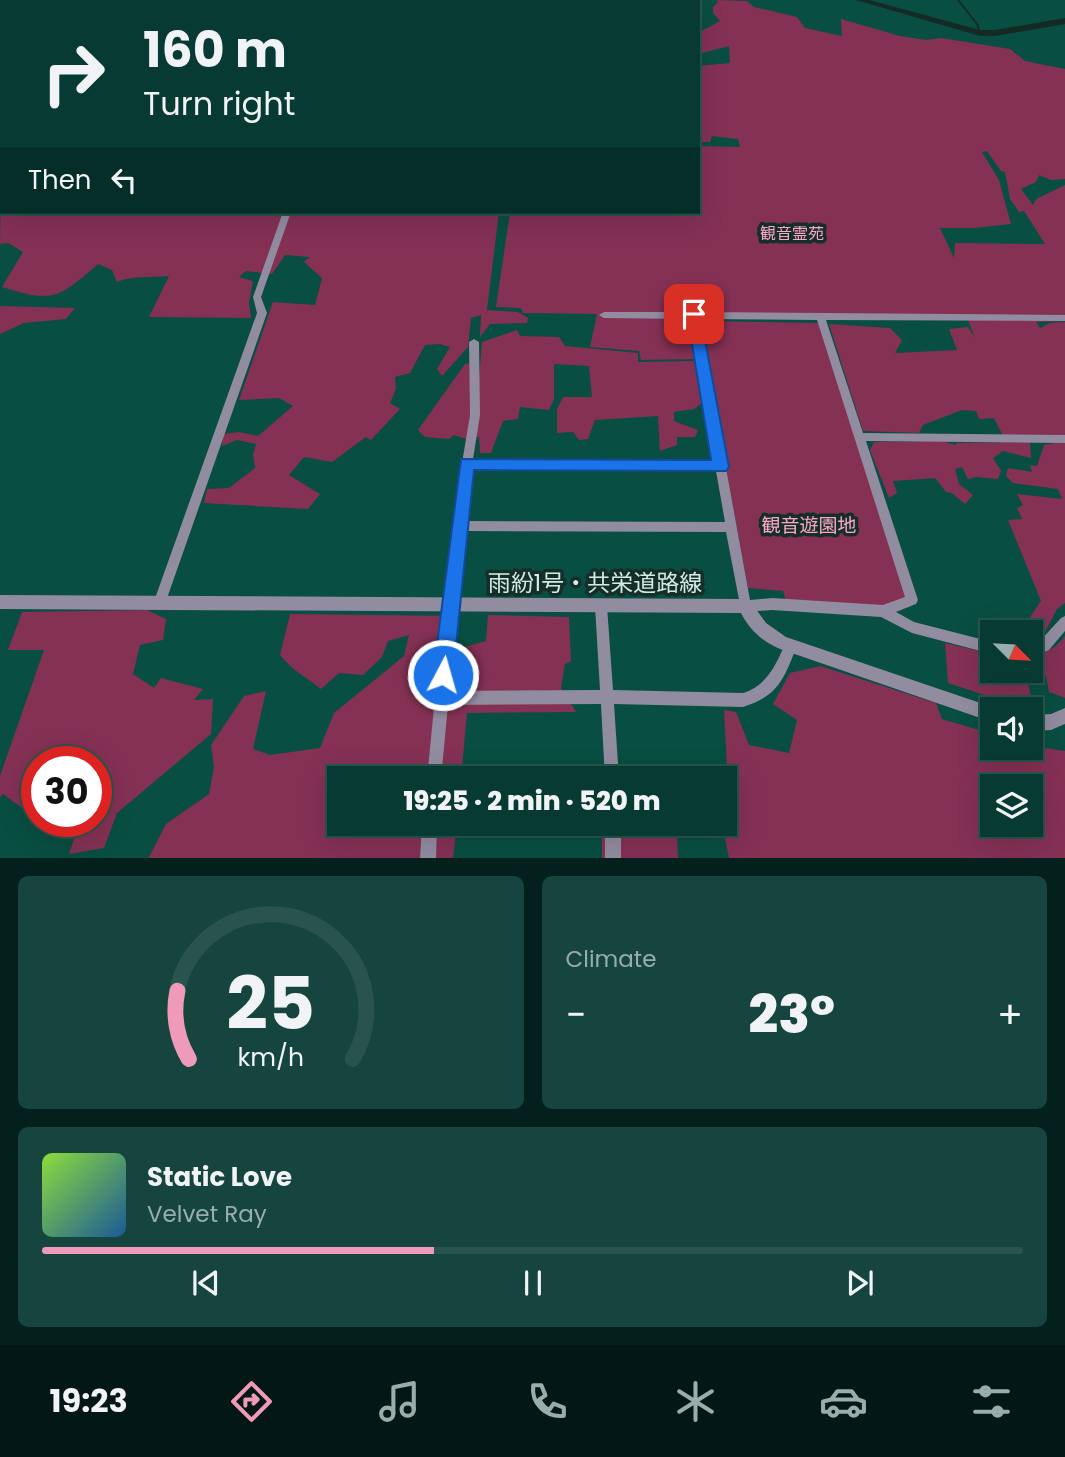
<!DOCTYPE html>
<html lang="en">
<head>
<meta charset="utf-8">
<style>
  :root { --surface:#073a32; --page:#15453e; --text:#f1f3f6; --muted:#98adac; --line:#28544d; --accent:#ef9ab9 }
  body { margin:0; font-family:Poppins,"Noto Sans JP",sans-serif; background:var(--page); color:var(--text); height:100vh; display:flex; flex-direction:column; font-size:26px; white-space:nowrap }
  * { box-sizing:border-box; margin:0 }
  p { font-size:23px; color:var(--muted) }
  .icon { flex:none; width:38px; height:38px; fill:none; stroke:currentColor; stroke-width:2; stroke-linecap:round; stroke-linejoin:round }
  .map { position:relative; height:858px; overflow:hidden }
  .drawer { display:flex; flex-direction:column; gap:18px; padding:18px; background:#04201c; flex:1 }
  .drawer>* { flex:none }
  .banner { position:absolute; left:0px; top:0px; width:700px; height:214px; box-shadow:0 7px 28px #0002,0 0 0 2px var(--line); background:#073a32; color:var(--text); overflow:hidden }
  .needle { width:46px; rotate:114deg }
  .buttons { position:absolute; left:980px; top:620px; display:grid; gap:14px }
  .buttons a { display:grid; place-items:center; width:63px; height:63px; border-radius:0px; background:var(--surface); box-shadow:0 7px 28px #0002,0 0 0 2px var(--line); font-size:35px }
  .speed { position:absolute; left:21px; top:746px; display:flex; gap:14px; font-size:35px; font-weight:700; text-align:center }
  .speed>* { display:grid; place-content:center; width:91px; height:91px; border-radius:50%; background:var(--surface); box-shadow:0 7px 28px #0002,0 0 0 2px var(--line); line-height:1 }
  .speed .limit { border:10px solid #d22; background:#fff; color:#111 }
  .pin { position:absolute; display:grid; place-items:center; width:60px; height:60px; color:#fff; margin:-30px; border-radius:14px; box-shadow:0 4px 10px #0006 }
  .me { position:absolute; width:77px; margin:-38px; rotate:6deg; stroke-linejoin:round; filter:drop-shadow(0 0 5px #0008) }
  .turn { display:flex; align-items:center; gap:24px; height:147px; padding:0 28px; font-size:32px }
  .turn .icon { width:91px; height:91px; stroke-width:2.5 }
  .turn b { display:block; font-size:49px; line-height:60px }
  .then { display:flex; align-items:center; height:66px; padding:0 28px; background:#0003; gap:14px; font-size:26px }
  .big { font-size:52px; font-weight:800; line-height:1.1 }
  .drawer .tile { flex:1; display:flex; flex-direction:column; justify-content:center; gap:10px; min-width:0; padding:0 24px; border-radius:10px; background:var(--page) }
  .drawer .dial { align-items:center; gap:0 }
  .dial svg { height:182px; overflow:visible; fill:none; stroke:var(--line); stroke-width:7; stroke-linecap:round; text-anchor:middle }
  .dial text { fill:var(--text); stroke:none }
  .song { display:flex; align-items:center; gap:21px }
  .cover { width:84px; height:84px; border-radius:10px; background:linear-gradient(135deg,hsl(90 70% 55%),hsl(210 70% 35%)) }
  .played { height:7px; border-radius:4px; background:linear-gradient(90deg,var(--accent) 40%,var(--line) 40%) }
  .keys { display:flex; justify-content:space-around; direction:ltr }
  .heat { display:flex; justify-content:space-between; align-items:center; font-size:38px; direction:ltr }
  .drawer .tiles { flex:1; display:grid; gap:18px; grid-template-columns:1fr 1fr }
  .tile:last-child { grid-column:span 2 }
  .trip { position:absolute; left:327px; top:766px; width:410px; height:70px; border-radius:0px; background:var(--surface); box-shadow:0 7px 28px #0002,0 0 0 2px var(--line); font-weight:800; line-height:70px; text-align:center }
  .menu { display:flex; height:112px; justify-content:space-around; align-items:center; background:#031714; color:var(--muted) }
  .menu .icon { width:49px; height:49px }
  .menu .active { color:var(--accent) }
  .menu b { font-size:32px; color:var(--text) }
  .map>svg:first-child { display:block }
  .green { fill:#843154; fill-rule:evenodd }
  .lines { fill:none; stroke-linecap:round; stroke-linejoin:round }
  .stream { stroke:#142a25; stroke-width:2 }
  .river { fill:#142a25; fill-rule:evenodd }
  .minor { fill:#918ca0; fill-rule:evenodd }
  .tertiary { fill:#918ca0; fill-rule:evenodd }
  .route { fill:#1a73e8; stroke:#114b97; stroke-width:2 }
  .labels { text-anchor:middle; stroke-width:7; stroke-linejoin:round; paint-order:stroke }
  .far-park-label { font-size:16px; fill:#fda7c6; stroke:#152e29 }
  .park-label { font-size:19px; fill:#fda7c6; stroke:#152e29 }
  .near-street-label { font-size:23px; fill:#cfede5; stroke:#152e29 }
</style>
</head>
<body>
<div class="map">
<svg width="1065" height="859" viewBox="0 0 1065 859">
  <rect width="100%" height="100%" fill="#094e42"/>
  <!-- green -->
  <g class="green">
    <polygon points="0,0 655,0 2,2 2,10"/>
    <path d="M716,0L747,1L754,7L797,17L805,28L842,36L841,19L900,36L926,40L941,38L1010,49L1025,61L1065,69V179L1051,180L1039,175L1036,182L1021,189L1033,205L1036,199L1065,185V321L1036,322L1040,328L1050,323L1065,322V603L1057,609L1041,640L1030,617L1041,601L1008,520L1022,519L1017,508L1023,505L1017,494L1062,499L1058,489L1013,483L1006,476L1008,468L1032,472L1030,465L1037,466L1044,445L1061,442L1003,436L994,418L979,419L976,411L962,410L923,425L919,433L863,431L829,324L890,328L902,340L895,353L957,350L949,329L968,327L975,338L968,320L690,318L696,359L641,360L639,351L590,347L597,314L523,313L521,308L496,307L510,212H698V146L740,147L738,139L712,136L710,142H698V66L730,63L729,46L698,54V33L720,21L713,13V7L718,2ZM987,151L1001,171L1005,172L1010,199L1019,212L1024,211L1045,244L955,243L954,258L940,228H974L1011,224L999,180L982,152Z"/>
    <path d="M2,100V212H499L487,310L518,312L528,318L527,323L490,324L480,337L481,315L471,318L468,347L442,376L437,369L450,347L439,344L425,345L410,373L395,377L396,389L390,403L400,409L371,440L366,437L332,462L304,457L289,475L320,494L308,509L204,503L207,489L229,488L255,468L253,454L256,444L237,440L222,446L223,434L239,432L258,436L293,406L279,398L239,400L273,302L315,305L322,278L304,262L310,257L285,255L272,274L246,271L239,277L253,281L249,303L251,318L149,317L169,276C151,278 133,275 117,282L112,270L98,264C58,299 53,303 2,287L23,252L8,243L0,244Z"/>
    <polygon points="0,306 75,308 66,319 24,323 0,334"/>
    <polygon points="699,321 818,323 907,597 880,607 786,601 783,591 748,588"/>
    <polygon points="517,330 520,336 559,337 565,346 638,353 638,362 694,361 702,403 694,409 674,412 674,421 698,430 695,437 677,437 677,445 660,451 658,416 595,420 588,439 579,440 573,432 557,433 557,409 563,397 592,397 589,366 554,364 554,399 549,410 520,407 518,419 503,421 491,453 480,453 479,437 466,439 454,435 449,439 425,437 418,430 465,364 471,363 479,378 482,342"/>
    <polygon points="943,441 955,445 957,443 1030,442 1031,458 1003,451 993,458 1001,471 998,479 976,477 968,479 962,467 955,469 959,484 973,495 965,504 952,493 946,492 935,478 893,481 897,493 889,498 870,450 874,442"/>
    <polygon points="147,610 166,619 163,640 140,645 133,674 154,688 161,678 203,689 194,700 213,699 211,734 117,813 104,848 69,854 80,821 96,821 96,761 37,761 37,811 29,813 3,794 0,797 0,776 44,650 8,650 22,612"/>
    <path d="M290,614L458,616L454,650L486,641L488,615L569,617L571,661L565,664L561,688L576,712L467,713L461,779H340V824H457L453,858L148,859L166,824L209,794L214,767L211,745L244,696L266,691L253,749L270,755L320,748L334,713L404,656L409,635L388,641L382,657L363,675L339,673L321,689C304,675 295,673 280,655Z"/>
    <path d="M1065,636V698L1049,692L1046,676L1027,678L1033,706L1015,705L948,683L945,643L992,654V670H1031V655C1046,654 1056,648 1065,636Z"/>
    <path d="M820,666L936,703L942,719L992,734V747L1031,746L1065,751V858H729L722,824H724L725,789L728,786L724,710L736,712L749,745L789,753L797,720L773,704L790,673ZM992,786H1031V824H992Z"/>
    <polygon points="602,830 677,834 678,858 602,858"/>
  </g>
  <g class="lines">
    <!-- stream -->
    <polyline class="stream" points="958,0 977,24 980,33"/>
    <!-- river -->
    <polygon class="river" points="856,0 869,0 980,30 995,30 1065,18 1065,24 995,36 980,36"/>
    <!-- minor -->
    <g class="minor">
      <polygon points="389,0 403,2 392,2"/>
      <rect x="0" y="28" width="2" height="4"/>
      <polygon points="283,212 291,212 261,297 267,313 165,604 163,608 159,610 155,608 153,604 257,313 253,297"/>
      <path d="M694,311L698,312L1065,315V321L826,320L863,433L1065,435V443L866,441L918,600L916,604L896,612L914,622L992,642V654L912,633L881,617L772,610L745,612L741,610L726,532L465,531L449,691L600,690L595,606L597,602L601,600L605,602L607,606L613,690L743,693C768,685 776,664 786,642L791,640L796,642L797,646C784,678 779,696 743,707L614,704L619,779H605L601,704L448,705L441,779H427L444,605L462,463L470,415L469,342L474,339L479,342L480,415L473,459L714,462L690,319L604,318L599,315L604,312H690ZM699,319L817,320L905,597L883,605L772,598L750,600ZM472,467L716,471L725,522L466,521Z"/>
      <polygon points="1065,616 1065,631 1049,650 1031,658 1031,646 1039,642 1061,618"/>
      <polygon points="422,824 437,824 436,859 420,859"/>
      <rect x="605" y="824" width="16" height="35"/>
    </g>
    <!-- tertiary -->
    <g class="tertiary">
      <path d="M0,595L745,599L750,601L766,623L786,637L998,709H992V722L783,650C764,643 750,631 741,613L0,609Z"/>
      <polygon points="1065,708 1065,724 1051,730 1031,731 1031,715 1051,714"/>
    </g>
  </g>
  <!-- route -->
  <polygon class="route" points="694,310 700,314 729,467 726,471 474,470 453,675 450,682 443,685 436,682 433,675 461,459 711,460 687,314"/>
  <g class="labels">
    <!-- far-park labels -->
    <g class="far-park-label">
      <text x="792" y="239">観音霊苑</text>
    </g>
    <!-- park labels -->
    <g class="park-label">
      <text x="809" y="532">観音遊園地</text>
    </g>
    <!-- near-street labels -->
    <g class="near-street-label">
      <text x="595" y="591">雨紛1号・共栄道路線</text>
    </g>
  </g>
</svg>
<div class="buttons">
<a><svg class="needle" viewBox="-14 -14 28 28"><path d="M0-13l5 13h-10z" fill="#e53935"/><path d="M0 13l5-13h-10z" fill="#98adac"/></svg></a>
<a><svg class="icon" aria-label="sound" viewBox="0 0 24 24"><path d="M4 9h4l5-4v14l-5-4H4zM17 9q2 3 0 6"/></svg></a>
<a><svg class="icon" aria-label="layers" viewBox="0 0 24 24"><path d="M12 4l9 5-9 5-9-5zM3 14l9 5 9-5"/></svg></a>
</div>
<div class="speed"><div class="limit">30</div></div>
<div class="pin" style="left:694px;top:314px;background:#d93025"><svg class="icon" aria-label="arrive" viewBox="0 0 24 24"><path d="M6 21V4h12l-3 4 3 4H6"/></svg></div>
<svg class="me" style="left:443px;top:675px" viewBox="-20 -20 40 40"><circle r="17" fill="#1a73e8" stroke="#fff" stroke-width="3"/><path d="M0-11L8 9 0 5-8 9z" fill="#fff"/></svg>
<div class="trip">19:25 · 2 min · 520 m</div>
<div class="banner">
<div class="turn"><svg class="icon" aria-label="right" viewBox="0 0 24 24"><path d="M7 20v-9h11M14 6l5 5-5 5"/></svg><div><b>160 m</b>Turn right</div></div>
<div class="then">Then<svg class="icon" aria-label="left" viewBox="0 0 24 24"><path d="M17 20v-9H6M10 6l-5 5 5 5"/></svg></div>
</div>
</div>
<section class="drawer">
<div class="tiles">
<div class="tile dial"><svg viewBox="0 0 100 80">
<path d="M14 69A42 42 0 1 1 86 69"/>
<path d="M14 69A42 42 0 0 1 9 39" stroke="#ef9ab9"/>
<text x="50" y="56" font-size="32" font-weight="700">25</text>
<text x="50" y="72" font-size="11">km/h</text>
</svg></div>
<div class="tile"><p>Climate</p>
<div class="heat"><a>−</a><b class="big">23°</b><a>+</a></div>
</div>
<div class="tile">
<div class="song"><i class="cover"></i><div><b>Static Love</b><p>Velvet Ray</p></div></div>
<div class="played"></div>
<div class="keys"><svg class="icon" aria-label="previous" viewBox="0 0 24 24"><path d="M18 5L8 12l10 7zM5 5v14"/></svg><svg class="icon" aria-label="pause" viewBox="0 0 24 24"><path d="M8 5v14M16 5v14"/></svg><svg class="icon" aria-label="next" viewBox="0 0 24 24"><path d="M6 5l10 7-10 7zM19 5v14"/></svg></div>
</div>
</div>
</section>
<nav class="menu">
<b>19:23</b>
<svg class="icon active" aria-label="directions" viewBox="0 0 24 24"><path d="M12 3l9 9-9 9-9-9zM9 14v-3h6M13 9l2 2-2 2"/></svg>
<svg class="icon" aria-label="music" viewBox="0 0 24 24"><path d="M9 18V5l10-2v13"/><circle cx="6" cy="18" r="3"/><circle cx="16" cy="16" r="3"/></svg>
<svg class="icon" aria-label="phone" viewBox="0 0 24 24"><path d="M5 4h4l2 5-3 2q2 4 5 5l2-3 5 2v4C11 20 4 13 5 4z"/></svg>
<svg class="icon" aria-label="climate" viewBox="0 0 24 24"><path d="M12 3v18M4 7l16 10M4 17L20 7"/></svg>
<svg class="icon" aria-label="car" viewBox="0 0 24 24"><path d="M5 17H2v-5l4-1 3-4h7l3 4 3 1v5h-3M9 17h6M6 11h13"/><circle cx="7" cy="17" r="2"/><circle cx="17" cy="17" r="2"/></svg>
<svg class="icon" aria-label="filters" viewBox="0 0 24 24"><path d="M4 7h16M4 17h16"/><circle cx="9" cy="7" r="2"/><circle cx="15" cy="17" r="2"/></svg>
</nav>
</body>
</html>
